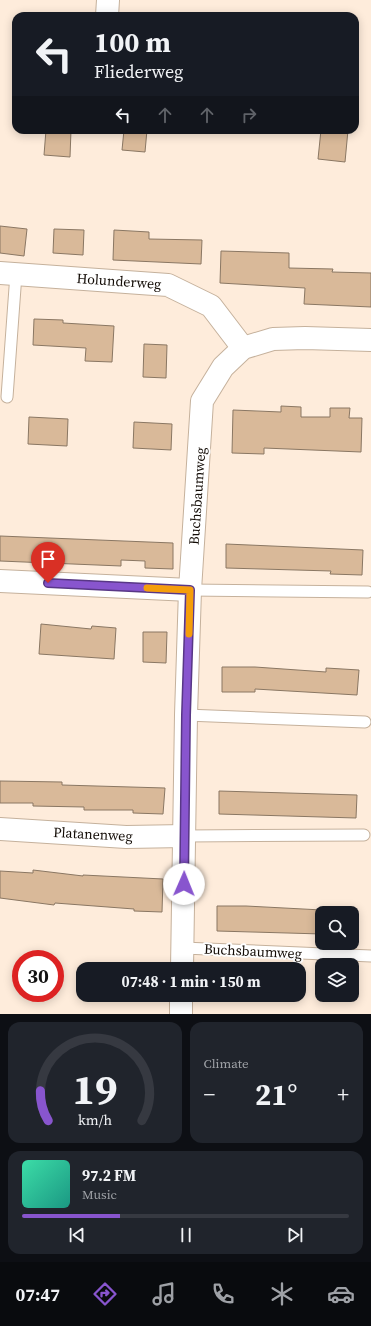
<!DOCTYPE html>
<html lang="en">
<head>
<meta charset="utf-8">
<style>
  :root { --surface:#171b24; --page:#20242c; --text:#f1f3f6; --muted:#9ea1a6; --line:#363941; --accent:#8855ce }
  body { margin:0; font-family:"Source Serif 4",serif; background:var(--page); color:var(--text); height:100vh; display:flex; flex-direction:column; font-size:15px; white-space:nowrap }
  * { box-sizing:border-box; margin:0 }
  p { font-size:13px; color:var(--muted) }
  .icon { flex:none; width:22px; height:22px; fill:none; stroke:currentColor; stroke-width:2; stroke-linecap:round; stroke-linejoin:round }
  .map { position:relative; height:1014px; overflow:hidden }
  .panel { display:flex; flex-direction:column; gap:8px; padding:8px; background:#0d0f14; flex:1 }
  .panel>* { flex:none }
  .top-card { position:absolute; left:12px; top:12px; width:347px; height:122px; border-radius:12px; box-shadow:0 2px 10px #0003; background:#171b24; color:var(--text); overflow:hidden }
  .fabs { position:absolute; left:315px; top:906px; display:grid; gap:8px }
  .fabs a { display:grid; place-items:center; width:44px; height:44px; border-radius:8px; background:var(--surface); box-shadow:0 2px 10px #0003; font-size:20px }
  .speed { position:absolute; left:12px; top:950px; display:flex; gap:8px; font-size:20px; font-weight:700; text-align:center }
  .speed>* { display:grid; place-content:center; width:52px; height:52px; border-radius:50%; background:var(--surface); box-shadow:0 2px 10px #0003; line-height:1 }
  .speed .limit { border:6px solid #d22; background:#fff; color:#111 }
  .pin { position:absolute; display:grid; place-items:center; width:34px; height:34px; color:#fff; margin:-41px -17px; border-radius:50% 50% 50% 0; rotate:-45deg; box-shadow:0 0 4px #0007 }
  .pin .icon { rotate:45deg }
  .me { position:absolute; width:44px; margin:-22px; rotate:1deg; stroke-linejoin:round; filter:drop-shadow(0 0 3px #0008) }
  .turn { display:flex; align-items:center; gap:14px; height:84px; padding:0 16px; font-size:18px }
  .turn .icon { width:52px; height:52px; stroke-width:2.5 }
  .turn b { display:block; font-size:28px; line-height:34px }
  .lanes { display:flex; align-items:center; height:38px; padding:0 16px; background:#0003; justify-content:center; gap:20px; direction:ltr }
  .lanes .off { opacity:.35 }
  .big { font-size:30px; font-weight:700; line-height:1.1 }
  .panel .widget { flex:1; display:flex; flex-direction:column; justify-content:center; gap:6px; min-width:0; padding:0 14px; border-radius:12px; background:var(--page) }
  .panel .dial { align-items:center; gap:0 }
  .dial svg { height:104px; overflow:visible; fill:none; stroke:var(--line); stroke-width:7; stroke-linecap:round; text-anchor:middle }
  .dial text { fill:var(--text); stroke:none }
  .song { display:flex; align-items:center; gap:12px }
  .cover { width:48px; height:48px; border-radius:6px; background:linear-gradient(135deg,hsl(160 70% 55%),hsl(170 70% 35%)) }
  .played { height:4px; border-radius:2px; background:linear-gradient(90deg,var(--accent) 30%,var(--line) 30%) }
  .keys { display:flex; justify-content:space-around; direction:ltr }
  .heat { display:flex; justify-content:space-between; align-items:center; font-size:22px; direction:ltr }
  .panel .tiles { flex:1; display:grid; gap:8px; grid-template-columns:1fr 1fr }
  .widget:last-child { grid-column:span 2 }
  .trip { position:absolute; left:76px; top:962px; width:230px; height:40px; border-radius:12px; background:var(--surface); box-shadow:0 2px 10px #0003; font-weight:700; line-height:40px; text-align:center }
  .dock { display:flex; height:64px; justify-content:space-around; align-items:center; background:#090b0e; color:var(--muted) }
  .dock .icon { width:28px; height:28px }
  .dock .on { color:var(--accent) }
  .dock b { font-size:18px; color:var(--text) }
  .map>svg:first-child { display:block }
  .building { fill:#d9b999; stroke:#8a7763 }
  .lines { fill:none; stroke-linecap:round; stroke-linejoin:round }
  .service-casing { stroke:#c5b19c; stroke-width:13 }
  .minor-casing { stroke:#c5b19c; stroke-width:24 }
  .service { stroke:#fff; stroke-width:11 }
  .minor { stroke:#fff; stroke-width:22 }
  .route-casing { stroke:#583786; stroke-width:10 }
  .route { stroke:#8855ce; stroke-width:7 }
  .slow { stroke:#f59e0b; stroke-width:7 }
  .labels { text-anchor:middle; stroke-width:4; stroke-linejoin:round; paint-order:stroke }
  .street-label { font-size:14px; fill:#120b05; stroke:#fff }
</style>
</head>
<body>
<div class="map">
<svg width="371" height="1014" viewBox="0 0 371 1014">
  <rect width="100%" height="100%" fill="#feecdb"/>
  <!-- building -->
  <g class="building">
    <polygon points="46,130 71,130 70,157 44,155"/>
    <polygon points="124,130 147,130 145,152 122,150"/>
    <polygon points="321,130 348,130 345,162 318,159"/>
    <polygon points="0,226 27,229 24,256 0,253"/>
    <polygon points="54,229 84,230 83,255 53,253"/>
    <polygon points="114,230 149,232 149,239 202,240 201,264 113,260"/>
    <polygon points="221,251 289,253 289,268 333,269 332,272 371,273 371,307 304,304 305,288 220,283"/>
    <polygon points="34,319 63,320 63,323 114,326 112,362 85,361 86,348 33,345"/>
    <polygon points="144,344 167,345 166,378 143,377"/>
    <polygon points="281,406 301,407 301,417 330,417 330,408 350,408 349,418 362,418 361,452 264,448 264,454 232,453 233,410 281,412"/>
    <polygon points="29,417 68,419 67,446 28,444"/>
    <polygon points="134,422 172,424 171,450 133,448"/>
    <polygon points="0,536 173,543 173,569 145,568 145,561 121,560 121,566 0,561"/>
    <polygon points="226,544 363,550 362,575 330,574 331,571 226,568"/>
    <polygon points="41,624 91,629 92,626 116,628 114,659 39,654"/>
    <polygon points="143,632 167,632 166,663 143,662"/>
    <polygon points="222,667 255,667 326,672 326,668 359,670 357,695 255,689 255,692 222,692"/>
    <polygon points="0,781 62,782 62,785 165,788 163,814 133,813 133,810 84,810 84,807 33,806 33,803 0,803"/>
    <polygon points="219,791 357,795 356,818 219,814"/>
    <polygon points="33,870 83,876 83,875 163,879 162,912 134,911 134,909 55,903 54,905 0,898 0,871 33,873"/>
    <polygon points="217,906 246,906 322,910 322,934 217,931"/>
  </g>
  <g class="lines">
    <!-- service casing -->
    <g class="service-casing">
      <g id="service">
        <polyline points="7,397 16,274"/>
        <polyline points="190,590 368,592"/>
        <polyline points="186,715 365,722"/>
        <polyline points="185,836 364,835"/>
        <polyline points="183,948 371,956"/>
      </g>
    </g>
    <!-- minor casing -->
    <g class="minor-casing">
      <g id="minor">
        <polyline points="107,16 108,0"/>
        <polyline points="0,273 168,285 211,306 243,348"/>
        <polyline points="0,581 190,590"/>
        <polyline points="0,829 126,837 185,836"/>
        <polyline points="182,969 186,715 190,590 202,401 223,367 243,348 273,339 305,338 371,340"/>
        <polyline points="181,1014 181,995"/>
      </g>
    </g>
    <!-- service -->
    <use href="#service" class="service"/>
    <!-- minor -->
    <use href="#minor" class="minor"/>
  </g>
  <g class="lines">
    <!-- route casing -->
    <g class="route-casing">
      <polyline id="route" points="48,583 190,590 186,715 184,884"/>
    </g>
    <!-- route -->
    <use href="#route" class="route"/>
    <!-- slow -->
    <polyline class="slow" points="147,588 190,590 189,634"/>
  </g>
  <g class="labels">
    <!-- street labels -->
    <g class="street-label">
      <text transform="translate(119 281) rotate(4)" y="5">Holunderweg</text>
      <text transform="translate(197 496) rotate(-86)" y="5">Buchsbaumweg</text>
      <text transform="translate(93 834) rotate(3)" y="5">Platanenweg</text>
      <text transform="translate(253 951) rotate(3)" y="5">Buchsbaumweg</text>
    </g>
  </g>
</svg>
<div class="fabs">
<a><svg class="icon" aria-label="search" viewBox="0 0 24 24"><circle cx="10" cy="10" r="6"/><path d="M15 15l6 6"/></svg></a>
<a><svg class="icon" aria-label="layers" viewBox="0 0 24 24"><path d="M12 4l9 5-9 5-9-5zM3 14l9 5 9-5"/></svg></a>
</div>
<div class="speed"><div class="limit">30</div></div>
<div class="pin" style="left:48px;top:583px;background:#d93025"><svg class="icon" aria-label="arrive" viewBox="0 0 24 24"><path d="M6 21V4h12l-3 4 3 4H6"/></svg></div>
<svg class="me" style="left:184px;top:884px" viewBox="-20 -20 40 40"><circle r="19" fill="#fff"/><path d="M0-13L10 11 0 6-10 11z" fill="#8855ce"/></svg>
<div class="trip">07:48 · 1 min · 150 m</div>
<div class="top-card">
<div class="turn"><svg class="icon" aria-label="left" viewBox="0 0 24 24"><path d="M17 20v-9H6M10 6l-5 5 5 5"/></svg><div><b>100 m</b>Fliederweg</div></div>
<div class="lanes"><svg class="icon" aria-label="left" viewBox="0 0 24 24"><path d="M17 20v-9H6M10 6l-5 5 5 5"/></svg><svg class="icon off" aria-label="ahead" viewBox="0 0 24 24"><path d="M12 20V5M6 11l6-6 6 6"/></svg><svg class="icon off" aria-label="ahead" viewBox="0 0 24 24"><path d="M12 20V5M6 11l6-6 6 6"/></svg><svg class="icon off" aria-label="right" viewBox="0 0 24 24"><path d="M7 20v-9h11M14 6l5 5-5 5"/></svg></div>
</div>
</div>
<section class="panel">
<div class="tiles">
<div class="widget dial"><svg viewBox="0 0 100 80">
<path d="M14 69A42 42 0 1 1 86 69"/>
<path d="M14 69A42 42 0 0 1 8 46" stroke="#8855ce"/>
<text x="50" y="56" font-size="32" font-weight="700">19</text>
<text x="50" y="72" font-size="11">km/h</text>
</svg></div>
<div class="widget"><p>Climate</p>
<div class="heat"><a>−</a><b class="big">21°</b><a>+</a></div>
</div>
<div class="widget">
<div class="song"><i class="cover"></i><div><b>97.2 FM</b><p>Music</p></div></div>
<div class="played"></div>
<div class="keys"><svg class="icon" aria-label="previous" viewBox="0 0 24 24"><path d="M18 5L8 12l10 7zM5 5v14"/></svg><svg class="icon" aria-label="pause" viewBox="0 0 24 24"><path d="M8 5v14M16 5v14"/></svg><svg class="icon" aria-label="next" viewBox="0 0 24 24"><path d="M6 5l10 7-10 7zM19 5v14"/></svg></div>
</div>
</div>
</section>
<nav class="dock">
<b>07:47</b>
<svg class="icon on" aria-label="directions" viewBox="0 0 24 24"><path d="M12 3l9 9-9 9-9-9zM9 14v-3h6M13 9l2 2-2 2"/></svg>
<svg class="icon" aria-label="music" viewBox="0 0 24 24"><path d="M9 18V5l10-2v13"/><circle cx="6" cy="18" r="3"/><circle cx="16" cy="16" r="3"/></svg>
<svg class="icon" aria-label="phone" viewBox="0 0 24 24"><path d="M5 4h4l2 5-3 2q2 4 5 5l2-3 5 2v4C11 20 4 13 5 4z"/></svg>
<svg class="icon" aria-label="climate" viewBox="0 0 24 24"><path d="M12 3v18M4 7l16 10M4 17L20 7"/></svg>
<svg class="icon" aria-label="car" viewBox="0 0 24 24"><path d="M5 17H2v-5l4-1 3-4h7l3 4 3 1v5h-3M9 17h6M6 11h13"/><circle cx="7" cy="17" r="2"/><circle cx="17" cy="17" r="2"/></svg>
</nav>
</body>
</html>
